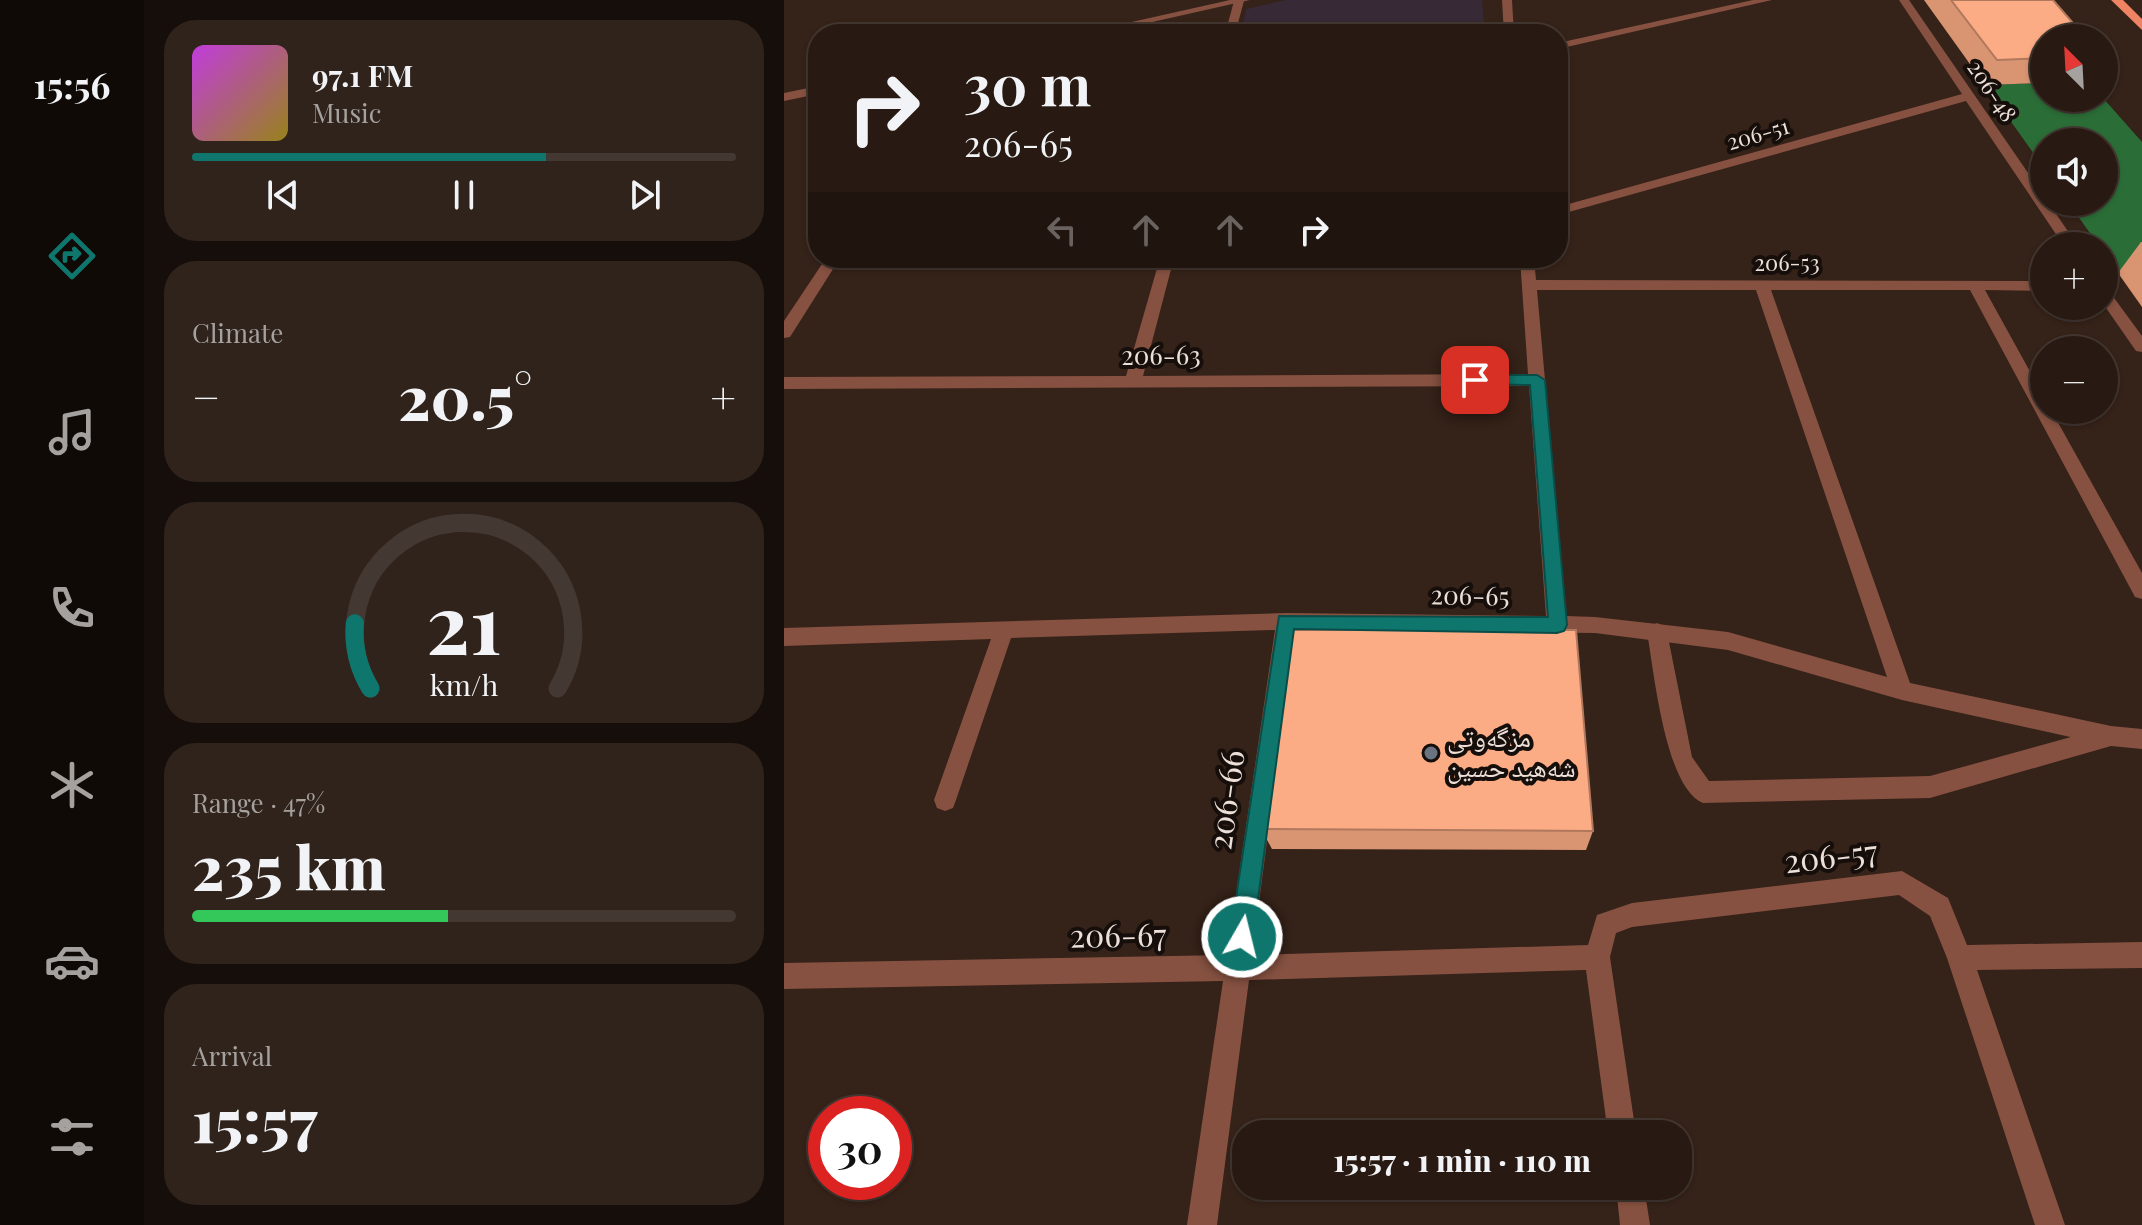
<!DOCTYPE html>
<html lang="en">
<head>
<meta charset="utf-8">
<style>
  :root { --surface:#281a12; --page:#30231b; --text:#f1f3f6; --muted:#a5a19f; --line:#443832; --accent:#0f766e }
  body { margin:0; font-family:"Playfair Display","Noto Naskh Arabic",serif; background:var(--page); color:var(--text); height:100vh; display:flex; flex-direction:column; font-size:30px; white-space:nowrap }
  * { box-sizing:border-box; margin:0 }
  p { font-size:26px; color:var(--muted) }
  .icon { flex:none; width:44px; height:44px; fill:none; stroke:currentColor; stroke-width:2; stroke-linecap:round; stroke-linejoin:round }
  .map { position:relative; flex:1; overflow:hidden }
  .sheet { display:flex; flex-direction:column; gap:20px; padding:20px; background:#160e0a; width:640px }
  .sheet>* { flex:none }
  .banner { position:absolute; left:24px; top:24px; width:760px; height:244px; border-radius:32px; box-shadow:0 2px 6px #0004,0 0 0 2px var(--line); background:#281a12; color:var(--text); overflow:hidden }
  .needle { width:52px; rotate:336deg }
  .tools { position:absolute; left:1246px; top:24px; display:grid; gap:16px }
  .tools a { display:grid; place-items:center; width:88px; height:88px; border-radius:50%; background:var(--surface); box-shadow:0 2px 6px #0004,0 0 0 2px var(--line); font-size:40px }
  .speed { position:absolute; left:24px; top:1096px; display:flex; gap:16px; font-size:40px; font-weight:700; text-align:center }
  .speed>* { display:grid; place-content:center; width:104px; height:104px; border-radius:50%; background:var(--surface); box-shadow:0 2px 6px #0004,0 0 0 2px var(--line); line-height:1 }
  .speed .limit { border:12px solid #d22; background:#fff; color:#111 }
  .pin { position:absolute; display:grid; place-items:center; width:68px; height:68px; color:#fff; margin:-34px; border-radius:16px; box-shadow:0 4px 12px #0006 }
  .me { position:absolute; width:88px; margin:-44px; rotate:8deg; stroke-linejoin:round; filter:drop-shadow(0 0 6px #0008) }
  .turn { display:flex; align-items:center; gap:28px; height:168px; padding:0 24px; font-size:36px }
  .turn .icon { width:104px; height:104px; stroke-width:2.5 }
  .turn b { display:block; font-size:56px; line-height:68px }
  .lanes { display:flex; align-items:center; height:76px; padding:0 24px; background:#0003; justify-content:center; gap:40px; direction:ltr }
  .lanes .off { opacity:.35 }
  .big { font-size:60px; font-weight:800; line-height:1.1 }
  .sheet .card { flex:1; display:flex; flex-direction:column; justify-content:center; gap:12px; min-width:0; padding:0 28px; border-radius:32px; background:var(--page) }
  .sheet .dial { align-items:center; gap:0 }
  .dial svg { height:208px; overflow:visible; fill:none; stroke:var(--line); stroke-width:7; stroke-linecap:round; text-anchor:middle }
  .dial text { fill:var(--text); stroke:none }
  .song { display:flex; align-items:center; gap:24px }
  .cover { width:96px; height:96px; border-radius:12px; background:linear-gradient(135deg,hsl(290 70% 55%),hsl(50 70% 35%)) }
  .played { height:8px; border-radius:4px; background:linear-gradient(90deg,var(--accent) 65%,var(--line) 65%) }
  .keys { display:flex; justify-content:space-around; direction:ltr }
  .heat { display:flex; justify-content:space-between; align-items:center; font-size:44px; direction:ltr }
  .charge { height:12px; border-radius:6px; background:linear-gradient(90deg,#34c759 47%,var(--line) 0) }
  .trip { position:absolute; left:448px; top:1120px; width:460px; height:80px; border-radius:32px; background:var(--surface); box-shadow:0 2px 6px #0004,0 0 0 2px var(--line); font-weight:800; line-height:80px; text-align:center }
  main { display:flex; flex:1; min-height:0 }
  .dock { display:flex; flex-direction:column; width:144px; justify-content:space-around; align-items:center; background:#100a07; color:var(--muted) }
  .dock .icon { width:56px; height:56px }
  .dock .on { color:var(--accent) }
  .dock b { font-size:36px; color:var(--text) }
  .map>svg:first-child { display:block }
  .education { fill:#372936 }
  .forest { fill:#2b6d37 }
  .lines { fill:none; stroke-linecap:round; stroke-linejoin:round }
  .service { fill:#865141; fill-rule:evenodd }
  .minor { fill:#865141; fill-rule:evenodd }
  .tertiary { fill:#865141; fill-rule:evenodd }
  .trunk { fill:#ee8464; fill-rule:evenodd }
  .wall { fill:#d99472 }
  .building { fill:#fcac85; stroke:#b0785d; stroke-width:2 }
  .route { fill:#0f766e; stroke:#0a4d48; stroke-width:2 }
  .worship-dot { fill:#6b7280; stroke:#160e0a; stroke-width:3 }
  .labels { text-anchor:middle; stroke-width:8; stroke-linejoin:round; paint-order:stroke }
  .far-street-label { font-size:22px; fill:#ecdfd8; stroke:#160e0a }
  .street-label { font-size:26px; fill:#ecdfd8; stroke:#160e0a }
  .poi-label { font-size:26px; fill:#ecdfd8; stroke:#160e0a; text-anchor:start }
  .near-street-label { font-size:32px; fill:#ecdfd8; stroke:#160e0a }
</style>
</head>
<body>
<main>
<nav class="dock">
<b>15:56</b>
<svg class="icon on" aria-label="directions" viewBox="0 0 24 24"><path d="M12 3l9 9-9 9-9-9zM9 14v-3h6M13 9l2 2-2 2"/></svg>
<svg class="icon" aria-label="music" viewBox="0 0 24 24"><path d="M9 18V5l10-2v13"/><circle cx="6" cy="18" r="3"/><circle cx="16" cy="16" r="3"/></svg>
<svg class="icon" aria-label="phone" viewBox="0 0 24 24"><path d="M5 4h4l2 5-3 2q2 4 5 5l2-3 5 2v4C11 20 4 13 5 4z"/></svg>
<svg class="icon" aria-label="climate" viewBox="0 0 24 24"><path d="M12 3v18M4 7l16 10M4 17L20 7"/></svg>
<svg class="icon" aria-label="car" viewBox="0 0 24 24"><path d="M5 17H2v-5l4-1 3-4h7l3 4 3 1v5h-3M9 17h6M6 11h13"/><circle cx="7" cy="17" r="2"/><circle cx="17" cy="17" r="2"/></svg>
<svg class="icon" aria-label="filters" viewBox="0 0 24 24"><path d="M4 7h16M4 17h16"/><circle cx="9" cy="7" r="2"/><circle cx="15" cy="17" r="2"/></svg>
</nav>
<section class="sheet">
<div class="card">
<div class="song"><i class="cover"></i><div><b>97.1 FM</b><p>Music</p></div></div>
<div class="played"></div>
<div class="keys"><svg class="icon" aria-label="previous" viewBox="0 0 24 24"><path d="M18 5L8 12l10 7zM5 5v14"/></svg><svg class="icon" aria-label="pause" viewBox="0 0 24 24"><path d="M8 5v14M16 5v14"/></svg><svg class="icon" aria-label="next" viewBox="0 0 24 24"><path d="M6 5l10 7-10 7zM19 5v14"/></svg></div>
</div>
<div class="card"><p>Climate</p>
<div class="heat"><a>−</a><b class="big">20.5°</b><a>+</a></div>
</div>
<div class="card dial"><svg viewBox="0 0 100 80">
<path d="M14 69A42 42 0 1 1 86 69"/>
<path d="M14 69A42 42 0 0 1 8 44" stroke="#0f766e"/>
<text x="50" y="56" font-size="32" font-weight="700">21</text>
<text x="50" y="72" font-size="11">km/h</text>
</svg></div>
<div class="card"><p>Range · 47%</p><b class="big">235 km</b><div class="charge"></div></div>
<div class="card"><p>Arrival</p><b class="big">15:57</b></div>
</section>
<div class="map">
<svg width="1358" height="1225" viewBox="0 0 1358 1225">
  <rect width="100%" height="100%" fill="#352218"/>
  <!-- education -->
  <polygon class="education" points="502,0 698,0 701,34 457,34 462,9"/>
  <!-- forest -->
  <polygon class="forest" points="1260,83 1260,98 1319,98 1358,142 1358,273 1334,273 1320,253 1320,246 1315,246 1284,202 1320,202 1320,142 1260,142 1260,168 1201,85"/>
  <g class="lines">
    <!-- service -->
    <path class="service" d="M873,623L880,626L883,632L908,757L925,781L1146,776L1327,726L1335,729L1338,736L1335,743L1327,746L1146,798L919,803C881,788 870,671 863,632L866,626Z"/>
    <!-- minor -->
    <g class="minor">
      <polygon points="718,0 728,0 730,34 720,34"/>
      <polygon points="969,0 988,0 774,49 774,43"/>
      <polygon points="1115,0 1125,0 1260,196 1260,202 1264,202 1294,246 1280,246 1182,101 774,215 774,207 1178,94"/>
      <polygon points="450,1 460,1 451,34 441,34"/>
      <polygon points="42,258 56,258 6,337 0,338 0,321"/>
      <path d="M376,258H390L359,376L744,374L736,258H750L752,280L1260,281V291L1201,290L1260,397V410H1267L1358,573V599L1351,597L1186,290H987L1126,683L1327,726L1358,729V749L1327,746L1118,700L944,650L811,633L511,630L468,955L804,945L813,915L848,903L1118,871L1164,898L1183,945L1358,942V968L1193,970L1281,1225H1251L1163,958L1146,916L1115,895L848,927L832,933L826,957L852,1134H824L802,970L465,980L433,1225H403L439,981L0,989V963L443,955L491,630L227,638L172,800L169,808L161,811L153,808L150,800L207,639L0,646V628L502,613L762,616L745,386L0,389V377L342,376ZM753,290H972L1103,677L944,632L811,617L782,616Z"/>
      <polygon points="1320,289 1325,291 1358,336 1358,352 1352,351 1320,305"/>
      <polygon points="832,1186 860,1186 866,1225 836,1225"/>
    </g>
    <!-- tertiary -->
    <g class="tertiary">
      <polygon points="446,0 466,0 315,34 294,34"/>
      <polygon points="34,86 34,94 0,101 0,93"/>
    </g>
    <!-- trunk -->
    <polygon class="trunk" points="1327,0 1339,0 1358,19 1358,30"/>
  </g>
  <!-- wall -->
  <g class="wall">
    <polygon points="1140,0 1269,0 1260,38 1260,83 1201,85"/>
    <polygon points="1357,242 1358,242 1358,307 1334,273"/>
    <polygon points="477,829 809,831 802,850 488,849"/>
  </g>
  <!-- building -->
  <g class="building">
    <polygon points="1167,0 1269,0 1302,38 1260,38 1260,58 1213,60"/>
    <polygon points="505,630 792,630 809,831 477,829"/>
  </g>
  <!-- route -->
  <polygon class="route" points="691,375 753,375 761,380 783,625 780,631 773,633 510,629 469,937 466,945 458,948 450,945 446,937 495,616 764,617 746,385 686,384 686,376"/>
  <!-- markers -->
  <circle class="worship-dot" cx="647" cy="753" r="8"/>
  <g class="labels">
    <!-- far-street labels -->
    <g class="far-street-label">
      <text transform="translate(1208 91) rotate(56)" y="8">206-48</text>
      <text transform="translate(974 134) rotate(-16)" y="8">206-51</text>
      <text x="1003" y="271">206-53</text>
    </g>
    <!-- street labels -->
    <g class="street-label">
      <text x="377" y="365">206-63</text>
      <text transform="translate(686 596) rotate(1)" y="9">206-65</text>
    </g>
    <!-- poi labels -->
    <g class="poi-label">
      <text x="663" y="747">مزگەوتی<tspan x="663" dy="30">شەهید حسين</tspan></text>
    </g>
    <!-- near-street labels -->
    <g class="near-street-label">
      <text transform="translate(443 800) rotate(-82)" y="11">206-66</text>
      <text transform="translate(1047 857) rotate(-7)" y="11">206-57</text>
      <text transform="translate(334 936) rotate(-1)" y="11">206-67</text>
    </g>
  </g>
</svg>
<div class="tools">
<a><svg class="needle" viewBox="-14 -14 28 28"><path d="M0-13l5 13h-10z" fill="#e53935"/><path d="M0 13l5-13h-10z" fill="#a5a19f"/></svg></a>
<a><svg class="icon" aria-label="sound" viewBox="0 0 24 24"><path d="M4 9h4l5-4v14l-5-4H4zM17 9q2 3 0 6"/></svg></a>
<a>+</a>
<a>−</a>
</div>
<div class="speed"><div class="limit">30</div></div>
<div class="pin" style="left:691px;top:380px;background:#d93025"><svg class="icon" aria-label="arrive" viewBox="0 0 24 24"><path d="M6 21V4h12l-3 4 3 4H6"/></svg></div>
<svg class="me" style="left:458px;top:937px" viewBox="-20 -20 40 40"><circle r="17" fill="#0f766e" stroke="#fff" stroke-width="3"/><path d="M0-11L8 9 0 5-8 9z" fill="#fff"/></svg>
<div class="trip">15:57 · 1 min · 110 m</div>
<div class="banner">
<div class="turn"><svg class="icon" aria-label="right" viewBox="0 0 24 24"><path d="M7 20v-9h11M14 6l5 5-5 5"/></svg><div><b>30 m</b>206-65</div></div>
<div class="lanes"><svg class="icon off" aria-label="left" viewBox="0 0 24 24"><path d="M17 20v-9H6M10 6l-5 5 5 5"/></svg><svg class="icon off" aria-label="ahead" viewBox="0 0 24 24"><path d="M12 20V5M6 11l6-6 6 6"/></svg><svg class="icon off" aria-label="ahead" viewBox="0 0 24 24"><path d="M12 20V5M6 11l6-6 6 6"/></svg><svg class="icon" aria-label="right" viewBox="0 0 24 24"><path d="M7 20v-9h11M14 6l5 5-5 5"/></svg></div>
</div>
</div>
</main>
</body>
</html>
